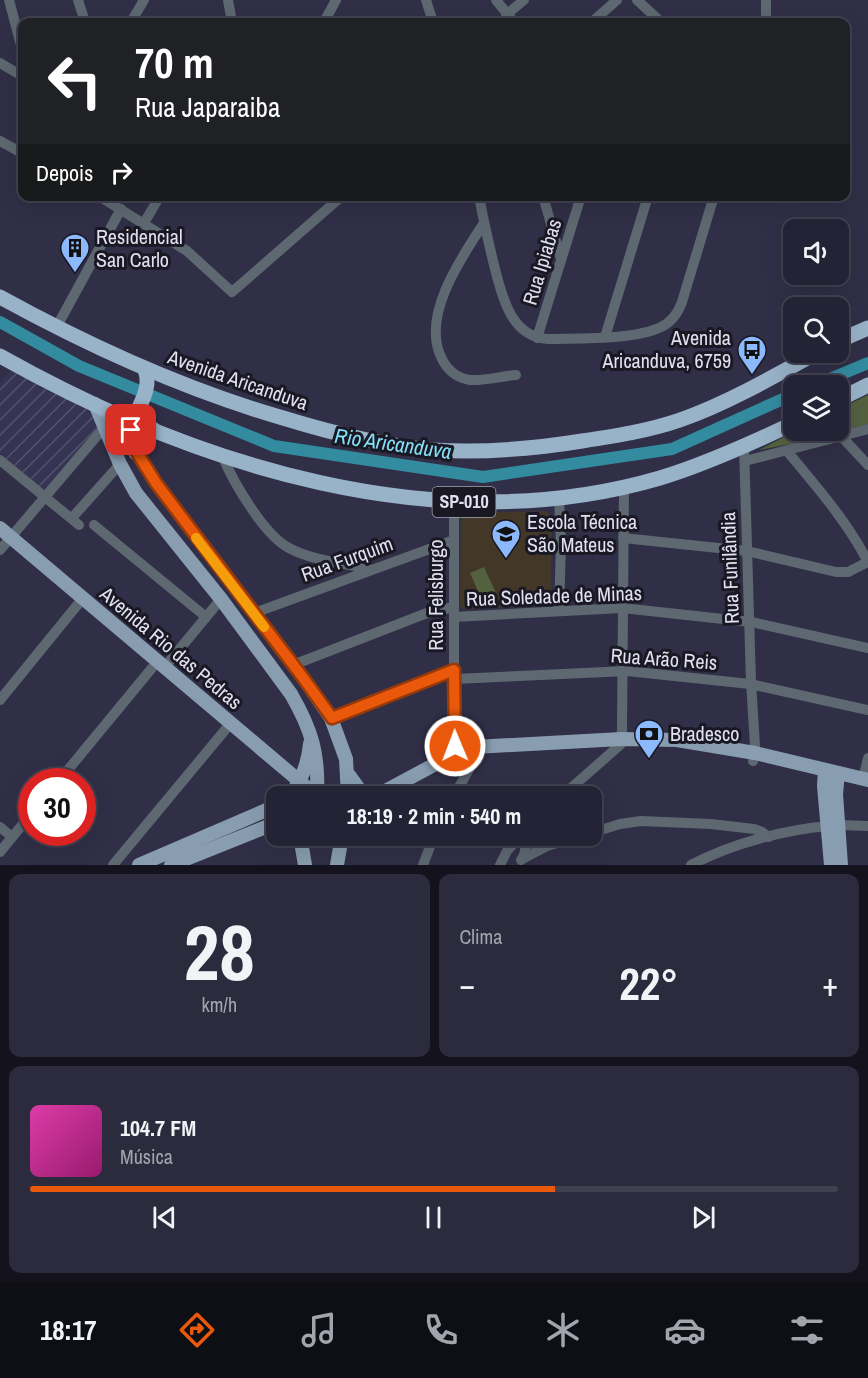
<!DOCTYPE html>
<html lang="pt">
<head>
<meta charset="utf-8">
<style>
  :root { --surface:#242335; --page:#2c2b3d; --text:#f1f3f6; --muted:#a3a4ad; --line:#414050; --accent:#ea580c }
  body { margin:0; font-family:"Archivo Narrow",sans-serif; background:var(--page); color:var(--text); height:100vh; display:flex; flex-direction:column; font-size:22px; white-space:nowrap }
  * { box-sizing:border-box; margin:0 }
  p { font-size:20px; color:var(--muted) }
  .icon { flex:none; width:33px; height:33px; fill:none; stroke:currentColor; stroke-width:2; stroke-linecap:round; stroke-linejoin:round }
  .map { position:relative; height:865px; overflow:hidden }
  .panel { display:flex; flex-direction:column; gap:9px; padding:9px; background:#14131d; flex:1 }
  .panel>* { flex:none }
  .hud { position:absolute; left:18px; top:18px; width:832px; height:183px; border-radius:12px; box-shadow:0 6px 24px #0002,0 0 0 2px var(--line); background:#202124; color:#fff; overflow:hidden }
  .controls { position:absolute; left:783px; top:219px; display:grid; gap:12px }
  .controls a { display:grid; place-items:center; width:66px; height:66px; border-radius:12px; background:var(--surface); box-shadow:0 6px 24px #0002,0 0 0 2px var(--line); font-size:30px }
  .speed { position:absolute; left:18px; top:768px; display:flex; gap:12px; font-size:30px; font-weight:700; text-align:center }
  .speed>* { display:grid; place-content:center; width:78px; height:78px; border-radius:50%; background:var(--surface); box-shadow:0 6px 24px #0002,0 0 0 2px var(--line); line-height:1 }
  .speed .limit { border:9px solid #d22; background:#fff; color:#111 }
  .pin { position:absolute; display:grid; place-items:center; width:51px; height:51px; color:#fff; margin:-26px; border-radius:12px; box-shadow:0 3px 9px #0006 }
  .me { position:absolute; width:66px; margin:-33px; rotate:359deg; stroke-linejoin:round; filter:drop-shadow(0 0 4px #0008) }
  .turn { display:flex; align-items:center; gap:21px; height:126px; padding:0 18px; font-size:27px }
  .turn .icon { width:78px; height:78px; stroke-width:2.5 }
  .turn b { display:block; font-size:42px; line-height:51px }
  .then { display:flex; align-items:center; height:57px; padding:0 18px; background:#0003; gap:12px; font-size:22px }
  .big { font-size:45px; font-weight:700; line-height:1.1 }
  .panel .tile { flex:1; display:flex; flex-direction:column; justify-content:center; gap:9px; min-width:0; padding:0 21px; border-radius:12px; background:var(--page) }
  .panel .dial { align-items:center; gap:0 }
  .dial b { font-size:78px; line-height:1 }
  .song { display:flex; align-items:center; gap:18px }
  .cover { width:72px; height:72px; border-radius:9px; background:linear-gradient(135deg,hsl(320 70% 55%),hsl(320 70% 35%)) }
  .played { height:6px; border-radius:3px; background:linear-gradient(90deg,var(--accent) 65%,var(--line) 65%) }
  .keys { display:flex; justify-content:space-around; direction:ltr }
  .heat { display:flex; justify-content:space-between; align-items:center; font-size:33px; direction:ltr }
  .panel .tiles { flex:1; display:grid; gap:9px; grid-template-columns:1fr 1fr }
  .tile:last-child { grid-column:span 2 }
  .trip { position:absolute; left:266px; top:786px; width:336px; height:60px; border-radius:12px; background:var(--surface); box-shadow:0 6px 24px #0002,0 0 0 2px var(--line); font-weight:700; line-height:60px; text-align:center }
  .tabs { display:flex; height:96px; justify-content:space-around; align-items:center; background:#0e0e15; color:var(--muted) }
  .tabs .icon { width:42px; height:42px }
  .tabs .selected { color:var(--accent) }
  .tabs b { font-size:27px; color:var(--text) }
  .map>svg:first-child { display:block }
  .industrial { fill:url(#industrial-furrows) }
  .education { fill:#433728 }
  .park { fill:#54613f }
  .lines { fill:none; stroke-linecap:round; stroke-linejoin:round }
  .river { stroke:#338ba0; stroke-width:12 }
  .minor { stroke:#5e6871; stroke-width:10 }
  .major { stroke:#889db0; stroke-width:14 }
  .highway { stroke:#98b2c8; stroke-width:15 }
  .route-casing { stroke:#983908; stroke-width:15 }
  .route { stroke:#ea580c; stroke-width:10 }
  .slow { stroke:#f59e0b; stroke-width:10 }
  .labels { text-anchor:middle; stroke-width:6; stroke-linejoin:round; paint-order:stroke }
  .shield { fill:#191823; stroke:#a4a4b2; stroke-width:1.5 }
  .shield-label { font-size:18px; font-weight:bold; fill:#e0e0f0 }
  .poi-label { font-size:20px; fill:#e0e0f0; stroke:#191823; text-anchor:start }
  .street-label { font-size:20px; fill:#e0e0f0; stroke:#191823 }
  .water-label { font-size:21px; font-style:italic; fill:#84e1f9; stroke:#191823 }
</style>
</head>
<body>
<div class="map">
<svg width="868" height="865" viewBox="0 0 868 865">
  <defs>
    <pattern id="industrial-furrows" width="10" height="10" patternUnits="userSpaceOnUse" patternTransform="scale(1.5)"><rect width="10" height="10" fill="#363453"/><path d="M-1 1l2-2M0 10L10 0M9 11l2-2" fill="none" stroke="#53516c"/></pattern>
  </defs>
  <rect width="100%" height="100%" fill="#302f47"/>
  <!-- industrial -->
  <polygon class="industrial" points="11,370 87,406 100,426 45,491 0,453 0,384"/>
  <!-- education -->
  <polygon class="education" points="546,511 552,516 551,600 547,605 464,609 460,606 461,517 465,513"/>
  <!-- park -->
  <g class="park">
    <polygon points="868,395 868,424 805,441 759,450 795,431 838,430 839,409"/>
    <polygon points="484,567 496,593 482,600 470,573"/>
  </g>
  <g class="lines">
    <!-- river -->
    <g class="river">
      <polyline points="0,322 79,366 274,446 483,477 672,449 794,394"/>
      <polyline points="813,386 868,363"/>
    </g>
    <!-- minor -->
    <g class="minor">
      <polyline points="9,0 22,49"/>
      <polyline points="78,0 85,22"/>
      <polyline points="228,0 232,22"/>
      <polyline points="426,0 433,22"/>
      <polyline points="496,0 514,22"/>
      <polyline points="637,0 661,22"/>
      <polyline points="506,15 524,0"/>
      <polyline points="131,22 144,0"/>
      <polyline points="324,22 336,0"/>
      <polyline points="592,22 617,0"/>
      <polyline points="766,22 766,0"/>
      <polyline points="0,63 22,76"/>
      <polyline points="0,141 22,153"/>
      <polyline points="99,196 187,251 232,292 342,196"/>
      <path d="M479,196C483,218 488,240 493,261C501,292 509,337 548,339C578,338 635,340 661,327C672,322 678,313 682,302L714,196"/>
      <polyline points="543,196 561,259"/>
      <polyline points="144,223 160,196"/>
      <path d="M484,223C461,258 420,317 442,359C448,371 457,378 470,380C485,381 502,376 516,375"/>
      <polyline points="56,328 121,209"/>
      <polyline points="605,337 648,196"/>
      <polyline points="537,338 581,196"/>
      <polyline points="841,436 868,465"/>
      <polyline points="744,446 751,682 755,746 753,761"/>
      <path d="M787,451C816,486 847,521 868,562"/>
      <path d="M222,455C233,482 264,535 289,548C313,561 344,563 370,569"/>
      <polyline points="0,460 79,525"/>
      <polyline points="745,461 868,429"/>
      <polyline points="559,498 561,544 559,611"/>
      <polyline points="454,502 454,679 457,761"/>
      <polyline points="72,518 120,464"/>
      <polyline points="94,525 206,617"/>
      <polyline points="623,538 747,551 836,572 848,572 868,562"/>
      <polyline points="0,550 96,437 105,428"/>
      <polyline points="254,613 454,540"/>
      <polyline points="454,617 622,608 751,622 868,648"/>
      <polyline points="293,665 427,613 454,607"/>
      <polyline points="164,668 221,599"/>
      <polyline points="454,679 627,671 750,684 868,710"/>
      <polyline points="0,700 83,598"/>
      <polyline points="331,718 454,670"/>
      <polyline points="863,779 868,758"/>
      <polyline points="58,782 152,668"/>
      <polyline points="454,796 482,746"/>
      <polyline points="562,796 620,745 622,730 624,486"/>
      <polyline points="838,825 868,826"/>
      <polyline points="0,827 12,837"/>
      <polyline points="591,833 620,824 641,821 711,824 754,829 762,832 769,837"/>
      <polyline points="0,852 32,813"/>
      <polyline points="522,859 547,846 582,836"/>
      <polyline points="113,865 230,724"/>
      <polyline points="423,865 434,836"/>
      <path d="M500,865L507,851L516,841H522C528,847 525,854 521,860"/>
      <path d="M691,865C731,844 783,830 828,826"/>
    </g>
    <!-- major -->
    <g class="major">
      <path d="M95,404L120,464L136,493L221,599L291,694C312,730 319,755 317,796"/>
      <polyline points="133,421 131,436 133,446 156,483 304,679 331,718 346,759 348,796"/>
      <polyline points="0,528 317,796"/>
      <polyline points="825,770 824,786 831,865"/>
      <polyline points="838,773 836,794 841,865"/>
      <polyline points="349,775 362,793 372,796"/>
      <path d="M289,796C302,781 308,764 310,744"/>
      <polyline points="376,796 456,753 474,747 621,739 677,740 755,753 868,780"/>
      <polyline points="300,836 305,865"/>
      <polyline points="139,865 276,806"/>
      <polyline points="171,865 276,823"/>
      <polyline points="337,865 342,836"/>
    </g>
    <!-- highway -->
    <g class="highway">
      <path d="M0,297C91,347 183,389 283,418C332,433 382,446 433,450C483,453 533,449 582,441C615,436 648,431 680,420C726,404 775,376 818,352"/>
      <polyline points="838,341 868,328"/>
      <path d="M0,356C196,466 437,543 660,478C706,464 750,444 794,423"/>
      <polyline points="838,400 868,385"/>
      <path d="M133,421C140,404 152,387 145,370"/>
      <polyline points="136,453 141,440 153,429"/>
    </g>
  </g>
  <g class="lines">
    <!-- route casing -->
    <g class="route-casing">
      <polyline id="route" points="131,430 133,446 156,483 304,679 332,718 454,670 455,746"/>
    </g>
    <!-- route -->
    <use href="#route" class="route"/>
    <!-- slow -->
    <polyline class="slow" points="196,538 264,627"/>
  </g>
  <!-- icons -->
  <defs>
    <g id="building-pin" transform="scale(1.5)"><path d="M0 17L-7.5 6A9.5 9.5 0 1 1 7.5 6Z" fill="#8bb9fc" stroke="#191823"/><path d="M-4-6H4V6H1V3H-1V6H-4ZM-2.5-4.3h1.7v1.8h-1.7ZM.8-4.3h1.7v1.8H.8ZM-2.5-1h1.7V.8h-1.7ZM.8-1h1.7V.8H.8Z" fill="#111"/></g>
    <g id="bus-pin" transform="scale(1.5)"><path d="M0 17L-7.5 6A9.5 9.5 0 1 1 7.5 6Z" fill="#8bb9fc" stroke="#191823"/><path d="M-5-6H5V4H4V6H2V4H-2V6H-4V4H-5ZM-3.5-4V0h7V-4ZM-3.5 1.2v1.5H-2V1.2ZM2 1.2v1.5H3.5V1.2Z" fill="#111"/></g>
    <g id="university-pin" transform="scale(1.5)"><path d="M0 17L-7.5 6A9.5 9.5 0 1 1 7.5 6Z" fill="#8bb9fc" stroke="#191823"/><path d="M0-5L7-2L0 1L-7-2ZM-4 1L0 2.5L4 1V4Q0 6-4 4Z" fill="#111"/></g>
    <g id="bank-pin" transform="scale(1.5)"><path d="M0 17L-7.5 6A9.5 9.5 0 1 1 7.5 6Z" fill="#8bb9fc" stroke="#191823"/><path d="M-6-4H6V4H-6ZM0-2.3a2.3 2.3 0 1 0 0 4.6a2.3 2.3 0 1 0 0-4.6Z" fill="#111"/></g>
  </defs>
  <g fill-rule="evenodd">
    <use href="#building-pin" x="75" y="248"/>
    <use href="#bus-pin" x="752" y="350"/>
    <use href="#university-pin" x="506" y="534"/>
    <use href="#bank-pin" x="649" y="734"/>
  </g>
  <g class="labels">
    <!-- shield labels -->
    <rect class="shield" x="432.5" y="487" width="63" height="30" rx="4.5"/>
    <g class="shield-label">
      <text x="464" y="508">SP-010</text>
    </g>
    <!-- poi labels -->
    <g class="poi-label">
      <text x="96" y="244">Residencial<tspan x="96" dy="23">San Carlo</tspan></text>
      <text x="731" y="345" text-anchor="end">Avenida<tspan x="731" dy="23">Aricanduva, 6759</tspan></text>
      <text x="527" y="529">Escola Técnica<tspan x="527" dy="23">São Mateus</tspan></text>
      <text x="670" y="741">Bradesco</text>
    </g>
    <!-- street labels -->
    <g class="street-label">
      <text transform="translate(542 262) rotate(-73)" y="7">Rua Ipiabas</text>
      <text transform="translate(238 380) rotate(19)" y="7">Avenida Aricanduva</text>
      <text transform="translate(347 559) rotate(-20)" y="7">Rua Furquim</text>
      <text transform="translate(730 568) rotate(-92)" y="7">Rua Funilândia</text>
      <text transform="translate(436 595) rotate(-90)" y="7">Rua Felisburgo</text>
      <text transform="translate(554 596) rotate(-2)" y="7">Rua Soledade de Minas</text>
      <text transform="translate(171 648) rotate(40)" y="7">Avenida Rio das Pedras</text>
      <text transform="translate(664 659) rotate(4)" y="7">Rua Arão Reis</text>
    </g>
    <!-- water labels -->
    <g class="water-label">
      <text transform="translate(393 444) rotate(8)" y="7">Rio Aricanduva</text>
    </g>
  </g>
</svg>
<div class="controls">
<a><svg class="icon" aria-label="sound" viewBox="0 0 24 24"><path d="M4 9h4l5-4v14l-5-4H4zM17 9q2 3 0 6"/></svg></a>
<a><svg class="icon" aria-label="search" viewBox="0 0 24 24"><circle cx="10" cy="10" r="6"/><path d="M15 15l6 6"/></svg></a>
<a><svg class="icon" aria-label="layers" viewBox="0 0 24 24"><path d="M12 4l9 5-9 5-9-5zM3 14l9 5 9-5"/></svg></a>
</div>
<div class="speed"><div class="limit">30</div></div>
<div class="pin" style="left:131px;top:430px;background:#d93025"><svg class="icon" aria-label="arrive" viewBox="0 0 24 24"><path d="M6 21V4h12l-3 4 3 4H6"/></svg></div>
<svg class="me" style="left:455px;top:746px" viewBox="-20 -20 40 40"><circle r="17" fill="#ea580c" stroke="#fff" stroke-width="3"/><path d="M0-11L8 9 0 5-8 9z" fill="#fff"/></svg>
<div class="trip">18:19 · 2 min · 540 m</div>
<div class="hud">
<div class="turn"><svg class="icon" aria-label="left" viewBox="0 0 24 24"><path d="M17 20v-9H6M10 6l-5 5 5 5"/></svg><div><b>70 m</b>Rua Japaraiba</div></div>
<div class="then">Depois<svg class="icon" aria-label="right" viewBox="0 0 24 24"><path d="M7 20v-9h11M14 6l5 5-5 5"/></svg></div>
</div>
</div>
<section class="panel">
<div class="tiles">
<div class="tile dial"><b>28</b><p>km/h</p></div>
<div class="tile"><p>Clima</p>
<div class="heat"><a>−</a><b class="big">22°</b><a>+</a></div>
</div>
<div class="tile">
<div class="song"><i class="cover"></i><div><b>104.7 FM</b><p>Música</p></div></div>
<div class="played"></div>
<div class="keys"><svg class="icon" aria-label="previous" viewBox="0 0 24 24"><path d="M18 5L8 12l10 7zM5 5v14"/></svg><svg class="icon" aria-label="pause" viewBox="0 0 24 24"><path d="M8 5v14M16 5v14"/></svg><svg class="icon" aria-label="next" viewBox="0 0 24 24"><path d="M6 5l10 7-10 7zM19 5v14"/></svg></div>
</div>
</div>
</section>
<nav class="tabs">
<b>18:17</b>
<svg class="icon selected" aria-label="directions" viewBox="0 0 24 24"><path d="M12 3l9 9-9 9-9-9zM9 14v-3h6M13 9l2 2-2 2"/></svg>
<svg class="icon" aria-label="music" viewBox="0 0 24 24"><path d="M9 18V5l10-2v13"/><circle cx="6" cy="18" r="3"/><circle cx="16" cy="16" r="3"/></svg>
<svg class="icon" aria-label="phone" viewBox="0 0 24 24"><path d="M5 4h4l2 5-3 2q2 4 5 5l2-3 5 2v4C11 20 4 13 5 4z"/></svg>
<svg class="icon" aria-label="climate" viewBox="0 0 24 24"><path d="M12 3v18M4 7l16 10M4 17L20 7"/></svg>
<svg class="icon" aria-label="car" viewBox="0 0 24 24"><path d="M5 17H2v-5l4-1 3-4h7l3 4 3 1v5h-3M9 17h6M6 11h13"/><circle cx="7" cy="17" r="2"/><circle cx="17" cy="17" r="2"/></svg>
<svg class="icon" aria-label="filters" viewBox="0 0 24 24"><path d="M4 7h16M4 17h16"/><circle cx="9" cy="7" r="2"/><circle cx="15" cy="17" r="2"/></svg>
</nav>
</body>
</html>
